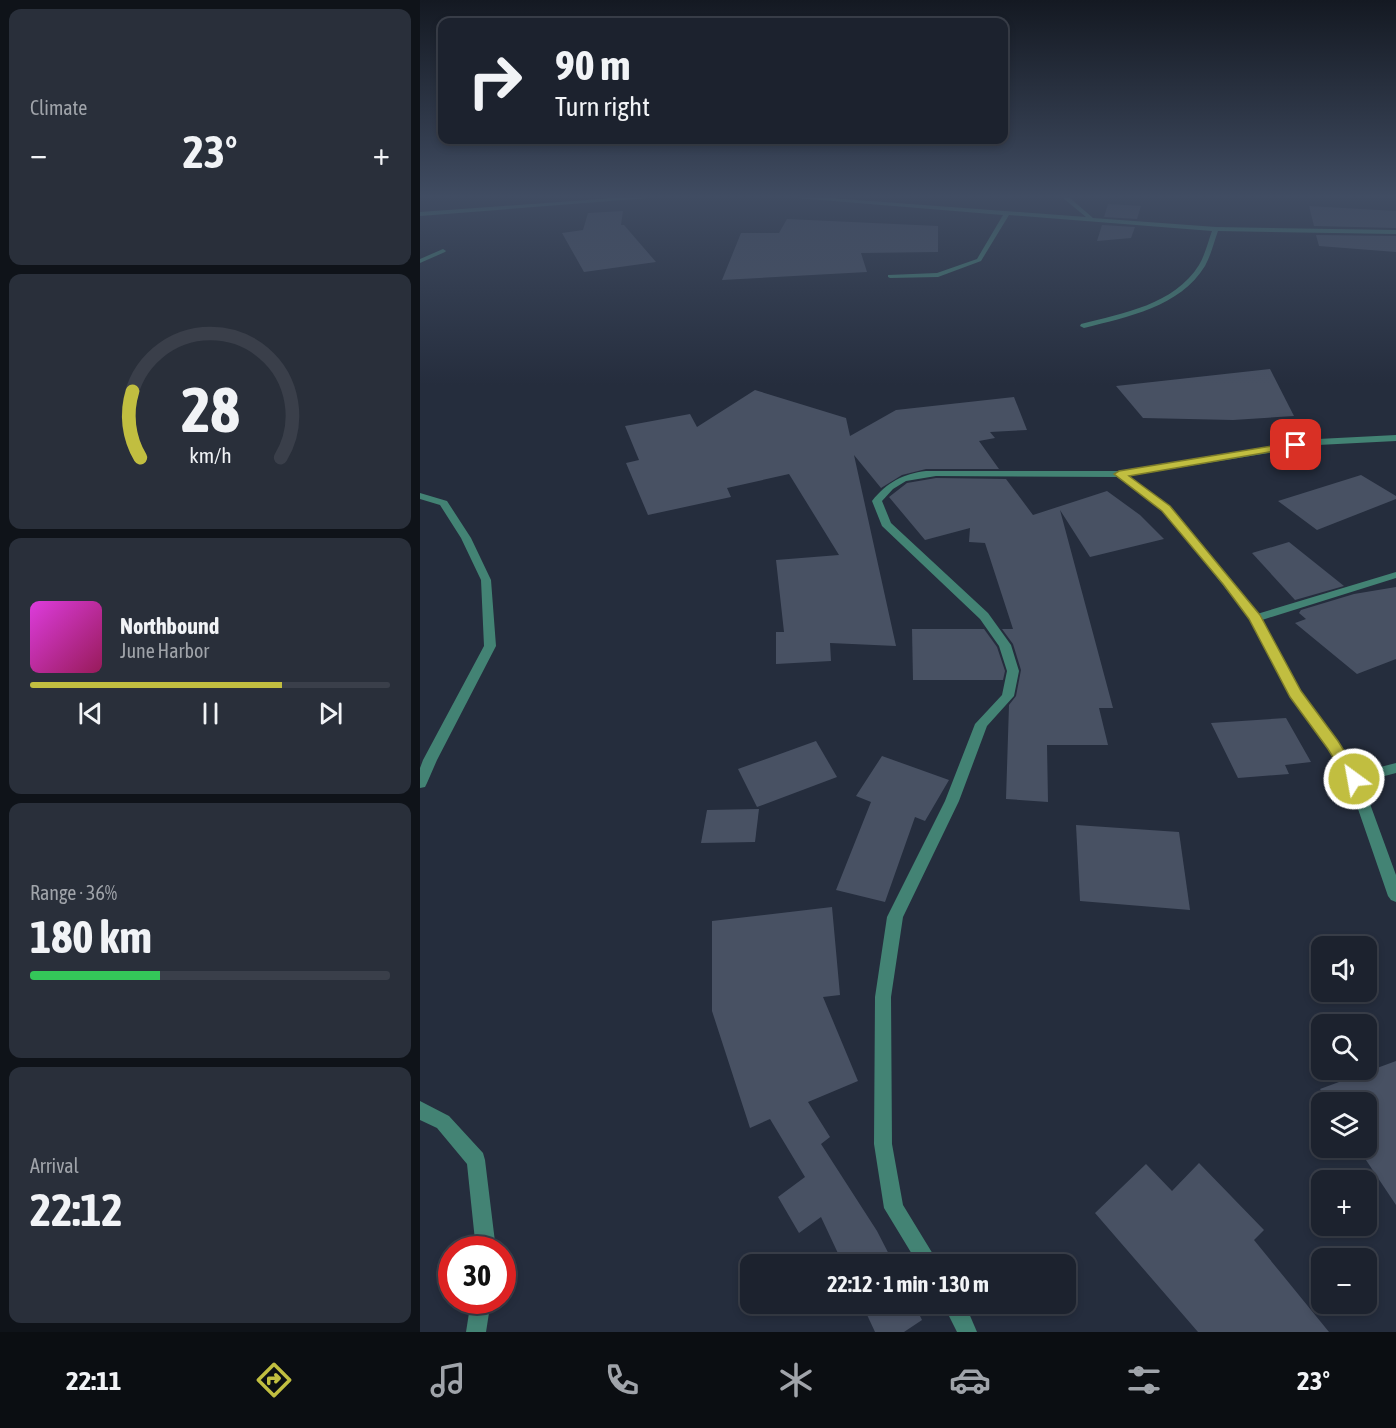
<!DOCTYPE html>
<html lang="en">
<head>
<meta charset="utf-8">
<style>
  :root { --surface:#1c222e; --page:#292f3a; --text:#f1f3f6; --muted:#a0a4aa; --line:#3a3f4a; --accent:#c1be40 }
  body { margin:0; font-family:"Asap Condensed",sans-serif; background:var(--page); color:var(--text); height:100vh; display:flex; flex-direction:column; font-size:22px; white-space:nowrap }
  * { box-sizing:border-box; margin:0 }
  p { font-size:20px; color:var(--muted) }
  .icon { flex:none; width:33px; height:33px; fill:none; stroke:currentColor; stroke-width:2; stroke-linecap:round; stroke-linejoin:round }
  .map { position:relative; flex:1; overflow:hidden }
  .sheet { display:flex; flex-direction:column; gap:9px; padding:9px; background:#0f1319; width:420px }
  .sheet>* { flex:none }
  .hud { position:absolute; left:18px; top:18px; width:570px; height:126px; border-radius:12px; box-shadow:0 3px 9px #0003,0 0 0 2px var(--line); background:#1c222e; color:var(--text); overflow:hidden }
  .buttons { position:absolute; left:891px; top:936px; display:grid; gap:12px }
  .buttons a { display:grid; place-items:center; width:66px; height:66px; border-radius:12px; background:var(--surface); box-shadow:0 3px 9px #0003,0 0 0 2px var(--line); font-size:30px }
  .speed { position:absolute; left:18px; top:1236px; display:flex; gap:12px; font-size:30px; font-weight:700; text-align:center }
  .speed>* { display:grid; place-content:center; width:78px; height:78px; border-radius:50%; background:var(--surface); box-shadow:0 3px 9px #0003,0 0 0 2px var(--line); line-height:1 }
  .speed .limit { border:9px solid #d22; background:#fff; color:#111 }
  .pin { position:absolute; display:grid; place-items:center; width:51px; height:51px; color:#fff; margin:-26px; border-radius:12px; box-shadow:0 3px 9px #0006 }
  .me { position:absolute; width:66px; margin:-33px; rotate:328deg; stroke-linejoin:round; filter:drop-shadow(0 0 4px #0008) }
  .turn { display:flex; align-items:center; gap:21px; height:126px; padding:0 18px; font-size:27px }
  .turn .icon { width:78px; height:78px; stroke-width:2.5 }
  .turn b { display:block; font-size:42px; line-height:51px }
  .big { font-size:45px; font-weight:700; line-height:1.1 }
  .sheet .tile { flex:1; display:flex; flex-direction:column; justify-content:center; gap:9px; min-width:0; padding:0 21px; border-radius:12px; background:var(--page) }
  .sheet .dial { align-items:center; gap:0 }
  .dial svg { height:156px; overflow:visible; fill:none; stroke:var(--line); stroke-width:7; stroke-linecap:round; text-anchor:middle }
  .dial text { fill:var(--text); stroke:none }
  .song { display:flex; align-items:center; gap:18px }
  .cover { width:72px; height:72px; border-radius:9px; background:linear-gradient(135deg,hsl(300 70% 55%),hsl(330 70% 35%)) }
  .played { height:6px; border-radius:3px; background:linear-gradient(90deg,var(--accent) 70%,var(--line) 70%) }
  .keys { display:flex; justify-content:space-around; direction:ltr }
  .heat { display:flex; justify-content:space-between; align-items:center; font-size:33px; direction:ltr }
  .charge { height:9px; border-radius:4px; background:linear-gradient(90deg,#34c759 36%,var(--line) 0) }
  .trip { position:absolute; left:320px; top:1254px; width:336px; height:60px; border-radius:12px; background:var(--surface); box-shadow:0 3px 9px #0003,0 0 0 2px var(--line); font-weight:700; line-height:60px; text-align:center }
  .tab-bar { display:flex; height:96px; justify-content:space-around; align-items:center; background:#0b0e12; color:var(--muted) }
  .tab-bar .icon { width:42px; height:42px }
  .tab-bar .on { color:var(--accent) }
  .tab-bar b { font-size:27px; color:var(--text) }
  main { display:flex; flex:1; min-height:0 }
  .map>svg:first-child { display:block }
  .building { fill:#485163 }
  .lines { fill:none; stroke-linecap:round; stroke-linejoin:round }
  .street { fill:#438374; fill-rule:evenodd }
  .route { fill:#c1be40; stroke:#7d7c2a; stroke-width:1.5 }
</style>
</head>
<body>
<main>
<section class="sheet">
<div class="tile"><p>Climate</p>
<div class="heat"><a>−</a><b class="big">23°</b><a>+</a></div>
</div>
<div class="tile dial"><svg viewBox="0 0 100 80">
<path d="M14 69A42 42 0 1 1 86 69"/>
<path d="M14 69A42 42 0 0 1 10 35" stroke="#c1be40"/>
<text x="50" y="56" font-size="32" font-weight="700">28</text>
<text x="50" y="72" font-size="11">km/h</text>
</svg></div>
<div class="tile">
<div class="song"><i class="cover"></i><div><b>Northbound</b><p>June Harbor</p></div></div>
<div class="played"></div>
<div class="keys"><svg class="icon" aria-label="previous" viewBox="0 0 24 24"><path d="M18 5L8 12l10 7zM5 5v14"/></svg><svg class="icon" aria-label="pause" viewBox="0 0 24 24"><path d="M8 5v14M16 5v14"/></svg><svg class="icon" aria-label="next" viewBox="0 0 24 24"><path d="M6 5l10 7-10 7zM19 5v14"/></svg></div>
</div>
<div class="tile"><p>Range · 36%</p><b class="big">180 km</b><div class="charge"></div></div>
<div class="tile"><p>Arrival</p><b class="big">22:12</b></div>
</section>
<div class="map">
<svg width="976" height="1332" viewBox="0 0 976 1332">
  <rect width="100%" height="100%" fill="#252d3d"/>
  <!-- building -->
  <g class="building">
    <polygon points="688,204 721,206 717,219 684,217"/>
    <polygon points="889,206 976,211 976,228 894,226"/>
    <polygon points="203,211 201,225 204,225 236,262 164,272 142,233 163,230 168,213"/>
    <polygon points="367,219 518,226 518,252 441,253 447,272 302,280 321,233 359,233"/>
    <polygon points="682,225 715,227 711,238 677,241"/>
    <polygon points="896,235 976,236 976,252 899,246"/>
    <polygon points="850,369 874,416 813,420 723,418 696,386"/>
    <polygon points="335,390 426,418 430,436 476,410 594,397 607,430 570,432 575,438 559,441 579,469 506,469 482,475 461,488 434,455 476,646 410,643 411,661 356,664 356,632 364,632 356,560 419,555 369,474 307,488 311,497 228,515 206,463 219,460 205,426 270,414 277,427"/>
    <polygon points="941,475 976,496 976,499 897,530 858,501"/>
    <polygon points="516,478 586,479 613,515 687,491 720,515 744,539 670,557 640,510 693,708 679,708 688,745 627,745 628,802 586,799 589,705 596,696 601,670 593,644 582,629 593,629 565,543 549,542 550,528 505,540 469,497 487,483"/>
    <polygon points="869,542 924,586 875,600 832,553"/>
    <polygon points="976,587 976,659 937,674 875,623 886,619 879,613 881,610 934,594"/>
    <polygon points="492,629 564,629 577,647 585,671 583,680 493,680"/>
    <polygon points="866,718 891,762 865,765 869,774 818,778 791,723"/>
    <polygon points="396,741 417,777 337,807 318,769"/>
    <polygon points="462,756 529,780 505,821 495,817 465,902 416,890 451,802 436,796"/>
    <polygon points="339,809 335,842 281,843 287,810"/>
    <polygon points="656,825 759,832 770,910 660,901"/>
    <polygon points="412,907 420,995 403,997 438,1081 388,1102 410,1137 401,1144 457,1231 474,1264 423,1264 401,1217 379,1233 358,1197 385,1177 350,1119 330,1128 292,1011 292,921"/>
    <polygon points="976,1061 976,1205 938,1148 946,1148 946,1102 909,1102 900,1089"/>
    <polygon points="779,1163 844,1230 834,1240 909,1332 778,1332 675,1213 726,1164 752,1191"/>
    <polygon points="442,1304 494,1304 502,1320 484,1332 455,1332"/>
  </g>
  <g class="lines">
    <!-- street -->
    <g class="street">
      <polygon points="194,198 228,198 0,216 0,212"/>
      <path d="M377,198H410L666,217L643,198H650L673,218L796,227L976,230V234L798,231C794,242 791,255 785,266C760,307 707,317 664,328L660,326L661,324C703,313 754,305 779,265C785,255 788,242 792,231L589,215L561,261L518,277L470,278L468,277V275L517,273L557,259L583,215Z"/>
      <polygon points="23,249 26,251 25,252 0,263 0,259"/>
      <path d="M976,435V441L898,445L707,476L749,506L837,614L976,572V578L842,620L880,691L918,742L937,773L976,763V773L942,782L976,875V902L971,900L968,896L928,780L908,748L871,696L830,619L743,510L697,477L516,476L486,481L473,489L462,501L471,523L568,613L591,645L599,671L594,696L567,726L539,801L483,917L471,997L472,1144L483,1205L519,1264H498L464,1208L454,1144L455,997L467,917L525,801L555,724L582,695L587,671L579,646L560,619L462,526L452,501C467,482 483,474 506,471H699L898,439Z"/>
      <polygon points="0,493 27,501 51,538 71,580 76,646 17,760 7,783 5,787 0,788 0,768 3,760 64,646 61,580 41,538 20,505 0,499"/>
      <polygon points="0,1101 29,1116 63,1153 65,1160 76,1250 56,1250 47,1164 17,1128 0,1120"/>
      <polygon points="51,1300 71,1300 66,1332 46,1332"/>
      <polygon points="523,1304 545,1304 557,1332 537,1332"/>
    </g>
  </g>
  <!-- sky -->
  <linearGradient id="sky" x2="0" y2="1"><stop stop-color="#141922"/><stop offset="0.51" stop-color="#404c62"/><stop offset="1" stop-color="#404c62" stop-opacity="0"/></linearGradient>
  <rect width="976" height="385" fill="url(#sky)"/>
  <!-- route -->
  <polygon class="route" points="876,442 879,443 879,447 709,476 750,506 840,615 881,691 918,741 939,775 942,779 939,783 929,783 908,749 870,697 829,619 803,584 742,511 694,474 699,471"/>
</svg>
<div class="buttons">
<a><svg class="icon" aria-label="sound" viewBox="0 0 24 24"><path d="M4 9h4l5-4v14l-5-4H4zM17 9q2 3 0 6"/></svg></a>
<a><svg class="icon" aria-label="search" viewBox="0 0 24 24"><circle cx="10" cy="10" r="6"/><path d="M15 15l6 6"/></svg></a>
<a><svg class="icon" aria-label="layers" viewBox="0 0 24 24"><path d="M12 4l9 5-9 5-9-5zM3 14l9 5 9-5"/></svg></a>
<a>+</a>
<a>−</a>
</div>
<div class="speed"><div class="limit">30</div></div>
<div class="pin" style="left:876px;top:445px;background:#d93025"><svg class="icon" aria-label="arrive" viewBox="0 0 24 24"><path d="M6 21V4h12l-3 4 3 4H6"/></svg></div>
<svg class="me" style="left:934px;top:779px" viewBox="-20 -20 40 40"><circle r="17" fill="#c1be40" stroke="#fff" stroke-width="3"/><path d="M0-11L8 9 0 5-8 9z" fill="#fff"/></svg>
<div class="trip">22:12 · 1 min · 130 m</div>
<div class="hud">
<div class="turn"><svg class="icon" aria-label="right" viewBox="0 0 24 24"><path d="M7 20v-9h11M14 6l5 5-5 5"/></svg><div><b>90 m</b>Turn right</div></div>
</div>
</div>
</main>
<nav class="tab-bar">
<b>22:11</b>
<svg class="icon on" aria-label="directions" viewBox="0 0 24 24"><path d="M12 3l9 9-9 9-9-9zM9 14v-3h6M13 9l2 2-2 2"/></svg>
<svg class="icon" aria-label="music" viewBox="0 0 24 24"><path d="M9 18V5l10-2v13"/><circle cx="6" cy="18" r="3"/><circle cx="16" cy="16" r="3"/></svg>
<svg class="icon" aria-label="phone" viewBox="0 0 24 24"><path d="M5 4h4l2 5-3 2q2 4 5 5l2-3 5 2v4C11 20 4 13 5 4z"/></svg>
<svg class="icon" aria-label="climate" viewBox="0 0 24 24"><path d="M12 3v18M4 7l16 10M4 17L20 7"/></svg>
<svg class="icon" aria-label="car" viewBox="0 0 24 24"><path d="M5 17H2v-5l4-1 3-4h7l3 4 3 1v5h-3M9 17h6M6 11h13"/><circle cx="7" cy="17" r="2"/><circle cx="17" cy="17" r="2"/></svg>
<svg class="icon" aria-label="filters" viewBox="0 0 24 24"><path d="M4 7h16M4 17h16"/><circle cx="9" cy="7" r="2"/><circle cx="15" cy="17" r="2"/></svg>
<b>23°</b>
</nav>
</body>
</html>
